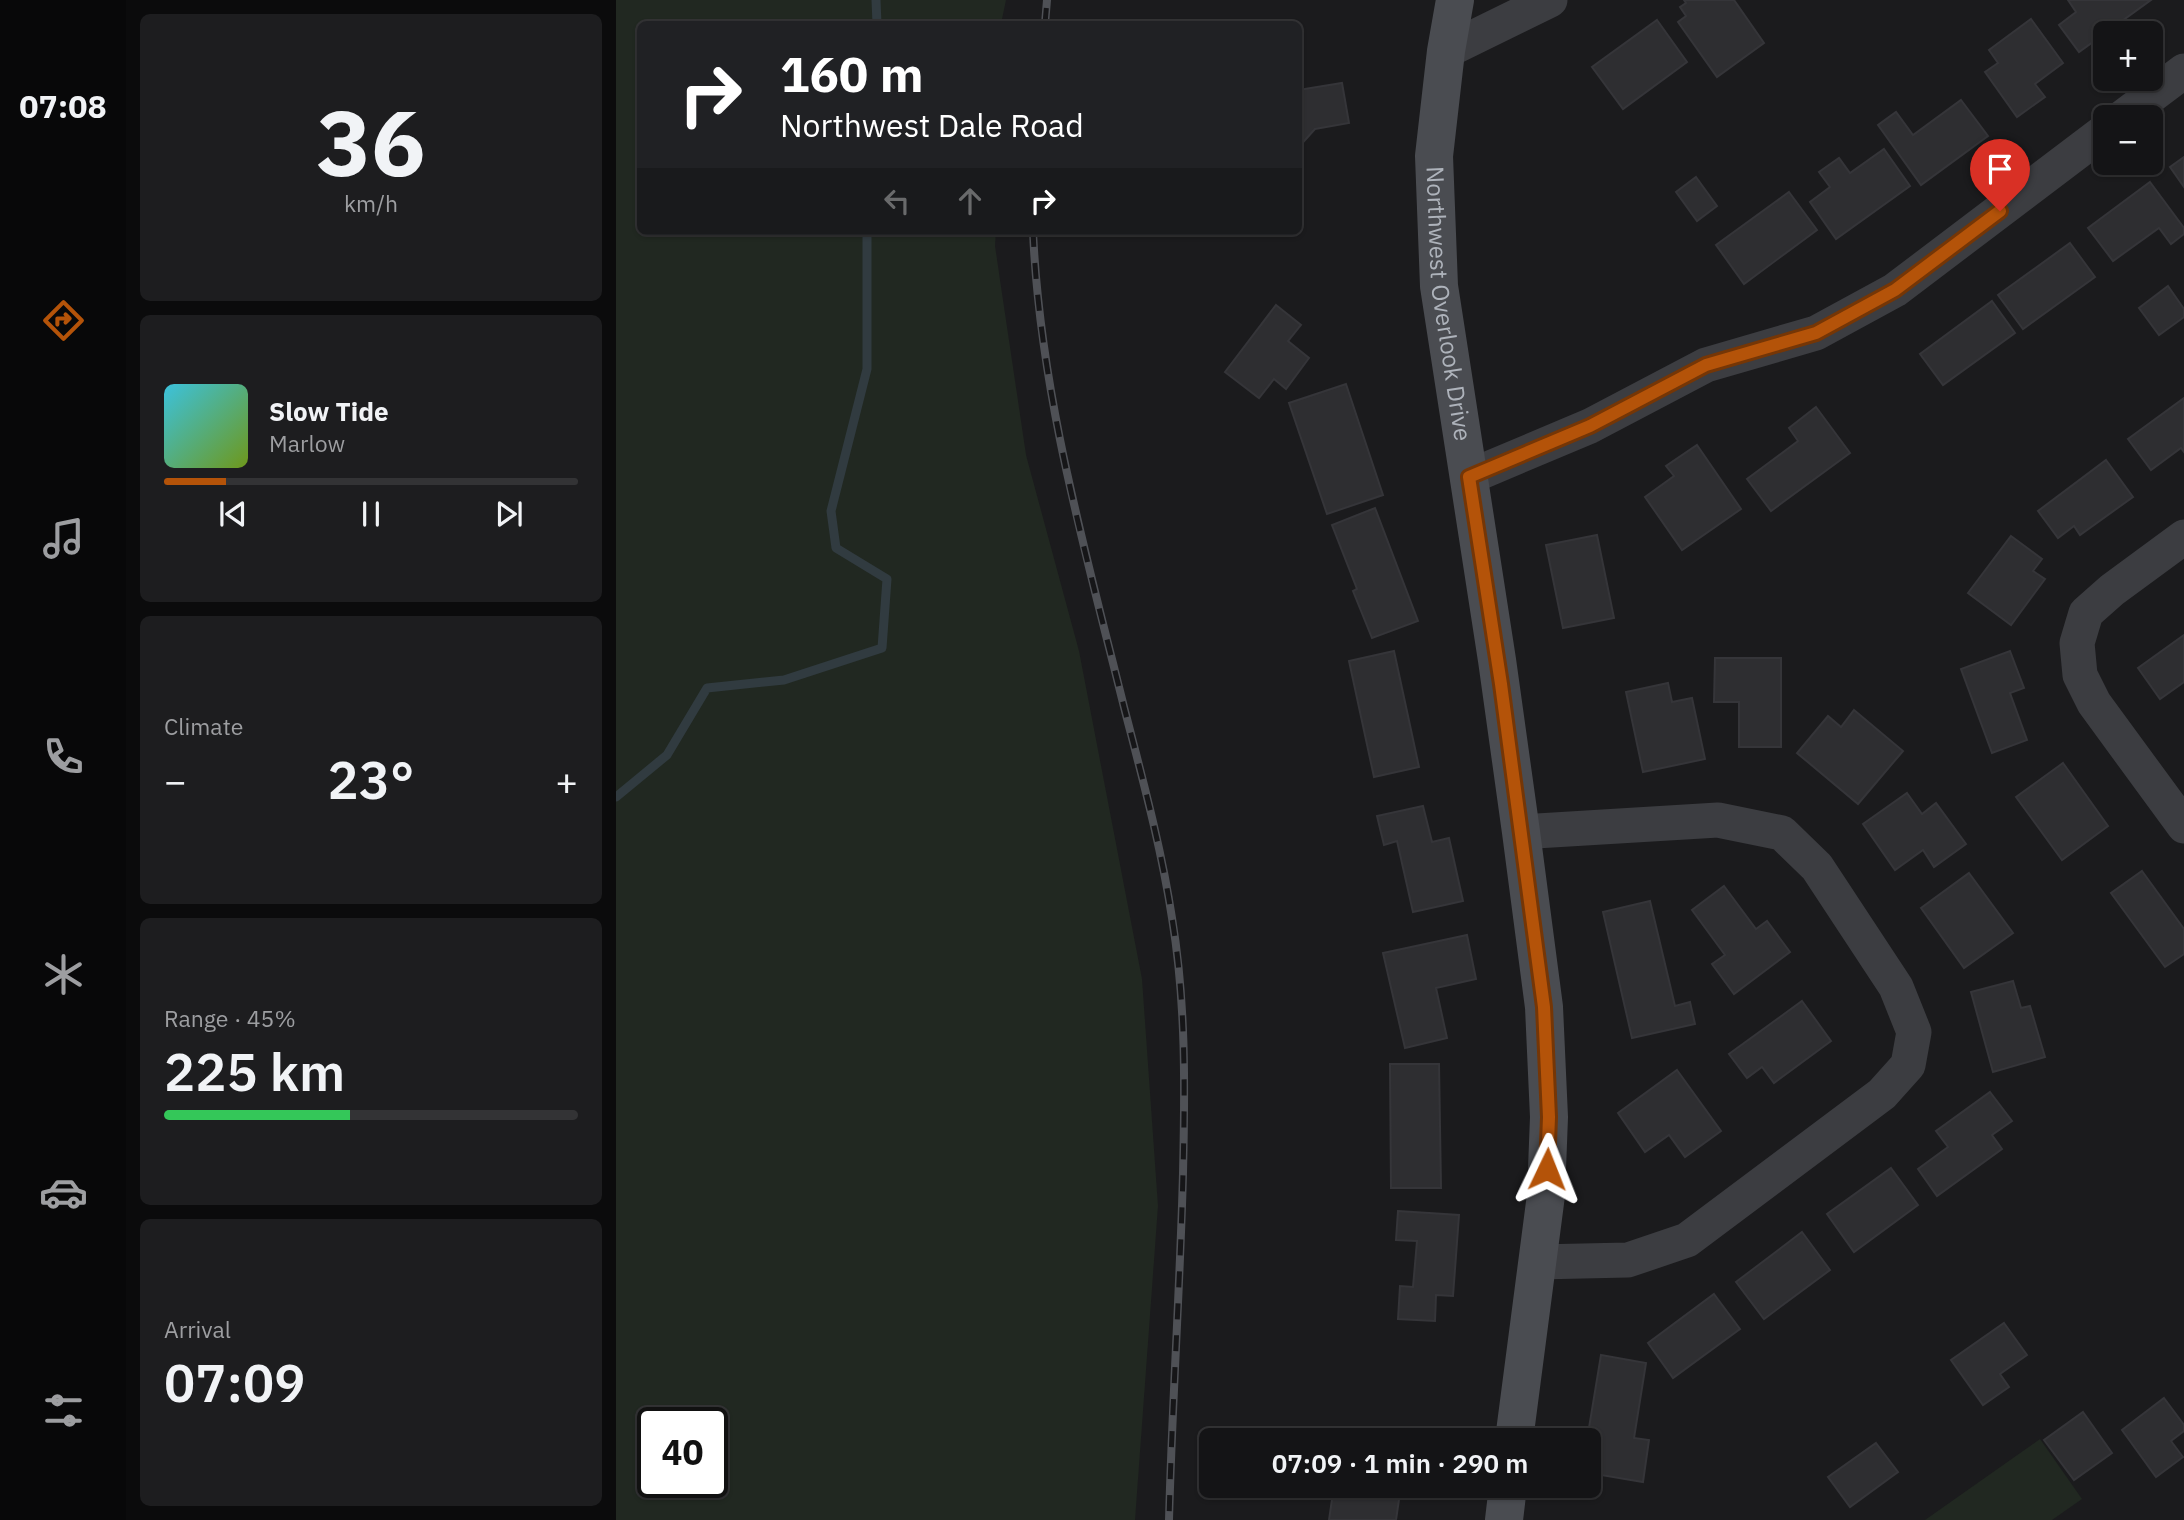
<!DOCTYPE html>
<html lang="en">
<head>
<meta charset="utf-8">
<style>
  :root { --surface:#141416; --page:#1d1d1f; --text:#f1f3f6; --muted:#9d9ea1; --line:#333335; --accent:#b45309 }
  body { margin:0; font-family:"IBM Plex Sans",sans-serif; background:var(--page); color:var(--text); height:100vh; display:flex; flex-direction:column; font-size:26px; white-space:nowrap }
  * { box-sizing:border-box; margin:0 }
  p { font-size:23px; color:var(--muted) }
  .icon { flex:none; width:38px; height:38px; fill:none; stroke:currentColor; stroke-width:2; stroke-linecap:round; stroke-linejoin:round }
  .map { position:relative; flex:1; overflow:hidden }
  .side { display:flex; flex-direction:column; gap:14px; padding:14px; background:#0b0b0c; width:490px }
  .side>* { flex:none }
  .banner { position:absolute; left:21px; top:21px; width:665px; height:214px; border-radius:10px; box-shadow:0 2px 5px #0004,0 0 0 2px var(--line); background:#202124; color:#fff; overflow:hidden }
  .fabs { position:absolute; left:1477px; top:21px; display:grid; gap:14px }
  .fabs a { display:grid; place-items:center; width:70px; height:70px; border-radius:10px; background:var(--surface); box-shadow:0 2px 5px #0004,0 0 0 2px var(--line); font-size:35px }
  .speed { position:absolute; left:21px; top:1407px; display:flex; gap:14px; font-size:35px; font-weight:700; text-align:center }
  .speed>* { display:grid; place-content:center; width:91px; height:91px; border-radius:50%; background:var(--surface); box-shadow:0 2px 5px #0004,0 0 0 2px var(--line); line-height:1 }
  .speed .limit { border:4px solid #111; border-radius:10px; background:#fff; color:#111 }
  .pin { position:absolute; display:grid; place-items:center; width:60px; height:60px; color:#fff; margin:-72px -30px; border-radius:50% 50% 50% 0; rotate:-45deg; box-shadow:0 0 7px #0007 }
  .pin .icon { rotate:45deg }
  .me { position:absolute; width:77px; margin:-38px; rotate:2deg; stroke-linejoin:round; filter:drop-shadow(0 0 5px #0008) }
  .turn { display:flex; align-items:center; gap:24px; height:147px; padding:0 28px; font-size:32px }
  .turn .icon { width:91px; height:91px; stroke-width:2.5 }
  .turn b { display:block; font-size:49px; line-height:60px }
  .lanes { display:flex; align-items:center; height:66px; padding:0 28px; background:#0003; justify-content:center; gap:35px; direction:ltr }
  .lanes .off { opacity:.35 }
  .big { font-size:52px; font-weight:600; line-height:1.1 }
  .side .card { flex:1; display:flex; flex-direction:column; justify-content:center; gap:10px; min-width:0; padding:0 24px; border-radius:10px; background:var(--page) }
  .side .dial { align-items:center; gap:0 }
  .dial b { font-size:91px; line-height:1 }
  .song { display:flex; align-items:center; gap:21px }
  .cover { width:84px; height:84px; border-radius:10px; background:linear-gradient(135deg,hsl(190 70% 55%),hsl(80 70% 35%)) }
  .played { height:7px; border-radius:4px; background:linear-gradient(90deg,var(--accent) 15%,var(--line) 15%) }
  .keys { display:flex; justify-content:space-around; direction:ltr }
  .heat { display:flex; justify-content:space-between; align-items:center; font-size:38px; direction:ltr }
  .charge { height:10px; border-radius:5px; background:linear-gradient(90deg,#34c759 45%,var(--line) 0) }
  .trip { position:absolute; left:583px; top:1428px; width:402px; height:70px; border-radius:10px; background:var(--surface); box-shadow:0 2px 5px #0004,0 0 0 2px var(--line); font-weight:600; line-height:70px; text-align:center }
  main { display:flex; flex:1; min-height:0 }
  .dock { display:flex; flex-direction:column; width:126px; justify-content:space-around; align-items:center; background:#080809; color:var(--muted) }
  .dock .icon { width:49px; height:49px }
  .dock .active { color:var(--accent) }
  .dock b { font-size:32px; color:var(--text) }
  .map>svg:first-child { display:block }
  .green { fill:#212821; fill-rule:evenodd }
  .lines { fill:none; stroke-linecap:round; stroke-linejoin:round }
  .stream { stroke:#313b40; stroke-width:9 }
  .building { fill:#2e2e31; stroke:#353539; stroke-width:2 }
  .street { stroke:#3c3d41; stroke-width:35 }
  .secondary { stroke:#4a4c51; stroke-width:38 }
  .rail-casing { stroke:#4f5156; stroke-width:8 }
  .rail { stroke:#161618; stroke-width:5; stroke-dasharray:16; stroke-linecap:butt }
  .route-casing { stroke:#753606; stroke-width:18 }
  .route { stroke:#b45309; stroke-width:12 }
  .labels { text-anchor:middle; stroke-width:7; stroke-linejoin:round; paint-order:stroke }
  .street-label { font-size:24px; fill:#aeb3bb; stroke:#161618 }
</style>
</head>
<body>
<main>
<nav class="dock">
<b>07:08</b>
<svg class="icon active" aria-label="directions" viewBox="0 0 24 24"><path d="M12 3l9 9-9 9-9-9zM9 14v-3h6M13 9l2 2-2 2"/></svg>
<svg class="icon" aria-label="music" viewBox="0 0 24 24"><path d="M9 18V5l10-2v13"/><circle cx="6" cy="18" r="3"/><circle cx="16" cy="16" r="3"/></svg>
<svg class="icon" aria-label="phone" viewBox="0 0 24 24"><path d="M5 4h4l2 5-3 2q2 4 5 5l2-3 5 2v4C11 20 4 13 5 4z"/></svg>
<svg class="icon" aria-label="climate" viewBox="0 0 24 24"><path d="M12 3v18M4 7l16 10M4 17L20 7"/></svg>
<svg class="icon" aria-label="car" viewBox="0 0 24 24"><path d="M5 17H2v-5l4-1 3-4h7l3 4 3 1v5h-3M9 17h6M6 11h13"/><circle cx="7" cy="17" r="2"/><circle cx="17" cy="17" r="2"/></svg>
<svg class="icon" aria-label="filters" viewBox="0 0 24 24"><path d="M4 7h16M4 17h16"/><circle cx="9" cy="7" r="2"/><circle cx="15" cy="17" r="2"/></svg>
</nav>
<section class="side">
<div class="card dial"><b>36</b><p>km/h</p></div>
<div class="card">
<div class="song"><i class="cover"></i><div><b>Slow Tide</b><p>Marlow</p></div></div>
<div class="played"></div>
<div class="keys"><svg class="icon" aria-label="previous" viewBox="0 0 24 24"><path d="M18 5L8 12l10 7zM5 5v14"/></svg><svg class="icon" aria-label="pause" viewBox="0 0 24 24"><path d="M8 5v14M16 5v14"/></svg><svg class="icon" aria-label="next" viewBox="0 0 24 24"><path d="M6 5l10 7-10 7zM19 5v14"/></svg></div>
</div>
<div class="card"><p>Climate</p>
<div class="heat"><a>−</a><b class="big">23°</b><a>+</a></div>
</div>
<div class="card"><p>Range · 45%</p><b class="big">225 km</b><div class="charge"></div></div>
<div class="card"><p>Arrival</p><b class="big">07:09</b></div>
</section>
<div class="map">
<svg width="1568" height="1520" viewBox="0 0 1568 1520">
  <rect width="100%" height="100%" fill="#1b1b1d"/>
  <!-- green -->
  <g class="green">
    <path d="M0,0H390L385,24H24V231H380L379,246L410,455L463,651L526,979L542,1206L519,1520H0ZM37,1423H96V1482H37Z"/>
    <polygon points="1424,1439 1466,1499 1436,1520 1309,1520"/>
  </g>
  <g class="lines">
    <!-- stream -->
    <g class="stream">
      <polyline points="260,0 261,24"/>
      <polyline points="0,797 51,755 91,688 168,680 266,648 271,579 220,548 215,511 251,369 251,231"/>
    </g>
  </g>
  <!-- building -->
  <g class="building">
    <polygon points="1068,0 1118,0 1148,43 1101,77 1062,22 1070,16 1064,7 1070,3"/>
    <polygon points="1452,0 1535,0 1463,52 1443,25 1460,12"/>
    <polygon points="1415,19 1447,63 1419,84 1429,97 1401,117 1369,72 1382,63 1373,50"/>
    <polygon points="1041,20 1071,62 1007,109 976,67"/>
    <polygon points="726,83 733,123 699,129 682,148 682,90"/>
    <polygon points="1345,100 1372,136 1305,185 1262,125 1280,112 1297,135"/>
    <polygon points="1268,149 1294,186 1220,239 1194,202 1214,187 1203,172 1223,158 1234,173"/>
    <polygon points="1568,157 1568,187 1554,167"/>
    <polygon points="1080,177 1101,206 1081,221 1060,192"/>
    <polygon points="1534,182 1568,228 1568,234 1555,244 1543,228 1497,261 1472,228"/>
    <polygon points="1173,192 1201,230 1128,284 1100,245"/>
    <polygon points="1454,243 1479,277 1407,329 1382,295"/>
    <polygon points="1552,286 1568,309 1568,317 1543,335 1523,308"/>
    <polygon points="1376,301 1399,333 1327,385 1304,354"/>
    <polygon points="660,305 685,325 672,341 693,358 670,389 658,379 643,398 609,372"/>
    <polygon points="730,384 767,495 711,514 673,403"/>
    <polygon points="1568,398 1568,452 1565,448 1535,470 1512,439"/>
    <polygon points="1200,407 1234,453 1155,511 1131,479 1182,441 1173,428"/>
    <polygon points="1081,445 1125,509 1066,550 1029,497 1058,476 1050,466"/>
    <polygon points="1490,460 1517,497 1464,535 1458,526 1442,538 1422,511"/>
    <polygon points="759,508 802,621 756,638 737,591 741,589 716,525"/>
    <polygon points="981,535 998,618 947,628 930,545"/>
    <polygon points="1395,536 1426,559 1417,571 1429,579 1395,625 1352,593"/>
    <polygon points="1568,635 1568,682 1544,699 1522,668"/>
    <polygon points="778,651 803,767 758,777 733,661"/>
    <polygon points="1394,651 1408,688 1394,693 1411,740 1376,753 1345,669"/>
    <polygon points="1099,658 1165,658 1165,747 1123,747 1123,702 1098,702"/>
    <polygon points="1052,683 1056,702 1076,698 1089,759 1027,772 1010,692"/>
    <polygon points="1238,710 1287,751 1242,804 1181,753 1212,716 1225,727"/>
    <polygon points="1447,763 1492,826 1446,860 1400,797"/>
    <polygon points="1291,793 1306,814 1320,803 1350,844 1318,867 1307,850 1279,870 1247,824"/>
    <polygon points="807,806 816,842 833,838 847,901 797,912 781,841 768,845 761,816"/>
    <polygon points="1526,871 1568,929 1568,954 1549,967 1495,893"/>
    <polygon points="1353,873 1397,933 1348,968 1305,908"/>
    <polygon points="1108,886 1140,929 1151,921 1174,952 1118,994 1096,964 1109,955 1076,910"/>
    <polygon points="1034,901 1059,1006 1074,1002 1079,1024 1016,1038 987,912"/>
    <polygon points="851,935 860,979 820,988 831,1038 789,1048 767,953"/>
    <polygon points="1397,981 1405,1008 1414,1006 1429,1057 1377,1072 1355,992"/>
    <polygon points="1186,1001 1215,1041 1158,1083 1146,1067 1131,1078 1113,1054"/>
    <polygon points="774,1064 823,1064 825,1188 775,1188"/>
    <polygon points="1061,1070 1105,1131 1069,1157 1053,1135 1029,1152 1002,1113"/>
    <polygon points="1374,1092 1396,1121 1376,1135 1386,1149 1321,1196 1302,1169 1332,1147 1320,1131"/>
    <polygon points="1275,1168 1302,1205 1238,1252 1211,1214"/>
    <polygon points="782,1211 843,1215 837,1296 820,1295 819,1321 782,1319 784,1286 797,1287 801,1241 780,1240"/>
    <polygon points="1186,1232 1214,1270 1148,1319 1120,1282"/>
    <polygon points="1098,1294 1124,1329 1057,1378 1032,1343"/>
    <polygon points="1388,1323 1411,1355 1384,1374 1393,1387 1367,1405 1335,1360"/>
    <polygon points="985,1355 1030,1363 1018,1438 1033,1440 1027,1482 973,1473 973,1440 971,1440"/>
    <polygon points="1548,1398 1568,1425 1568,1431 1555,1441 1567,1457 1540,1477 1506,1430"/>
    <polygon points="1467,1412 1496,1453 1458,1480 1428,1440"/>
    <polygon points="1260,1443 1282,1472 1234,1507 1212,1477"/>
    <polygon points="718,1486 785,1486 780,1520 713,1520"/>
  </g>
  <g class="lines">
    <!-- street -->
    <g class="street">
      <polyline points="830,51 934,0"/>
      <polyline points="1507,117 1568,71"/>
      <polyline points="853,477 974,426 1090,365 1200,333 1279,290 1489,131"/>
      <polyline points="1568,537 1496,590 1470,613 1461,643 1464,675 1478,703 1568,826"/>
      <polyline points="905,832 1102,820 1166,833 1201,867 1280,987 1298,1032 1292,1065 1266,1094 1071,1240 1012,1260 921,1262"/>
    </g>
    <!-- secondary -->
    <g class="secondary">
      <path id="s1" d="M839,0L830,51L818,156L823,286L881,660L905,832L928,1007L933,1117L930,1195L898,1440"/>
      <polyline points="888,1520 892,1486"/>
    </g>
    <!-- rail casing -->
    <g class="rail-casing">
      <g id="rail">
        <polyline points="429,24 431,0"/>
        <path d="M417,231C424,393 469,550 508,707C526,777 545,846 556,918C570,1002 569,1088 567,1173C564,1289 556,1404 553,1520"/>
      </g>
    </g>
    <!-- rail -->
    <use href="#rail" class="rail"/>
  </g>
  <g class="lines">
    <!-- route casing -->
    <g class="route-casing">
      <polyline id="route" points="931,1169 933,1117 928,1007 885,684 853,477 974,426 1090,365 1200,333 1279,290 1384,211"/>
    </g>
    <!-- route -->
    <use href="#route" class="route"/>
  </g>
  <g class="labels">
    <!-- street labels -->
    <g class="street-label">
      <text dy="8" stroke="none"><textPath href="#s1" startOffset="306">Northwest Overlook Drive</textPath></text>
    </g>
  </g>
</svg>
<div class="fabs">
<a>+</a>
<a>−</a>
</div>
<div class="speed"><div class="limit">40</div></div>
<div class="pin" style="left:1384px;top:211px;background:#d93025"><svg class="icon" aria-label="arrive" viewBox="0 0 24 24"><path d="M6 21V4h12l-3 4 3 4H6"/></svg></div>
<svg class="me" style="left:931px;top:1169px" viewBox="-20 -20 40 40"><path d="M0-17L14 15 0 8-14 15z" fill="#b45309" stroke="#fff" stroke-width="4"/></svg>
<div class="trip">07:09 · 1 min · 290 m</div>
<div class="banner">
<div class="turn"><svg class="icon" aria-label="right" viewBox="0 0 24 24"><path d="M7 20v-9h11M14 6l5 5-5 5"/></svg><div><b>160 m</b>Northwest Dale Road</div></div>
<div class="lanes"><svg class="icon off" aria-label="left" viewBox="0 0 24 24"><path d="M17 20v-9H6M10 6l-5 5 5 5"/></svg><svg class="icon off" aria-label="ahead" viewBox="0 0 24 24"><path d="M12 20V5M6 11l6-6 6 6"/></svg><svg class="icon" aria-label="right" viewBox="0 0 24 24"><path d="M7 20v-9h11M14 6l5 5-5 5"/></svg></div>
</div>
</div>
</main>
</body>
</html>
